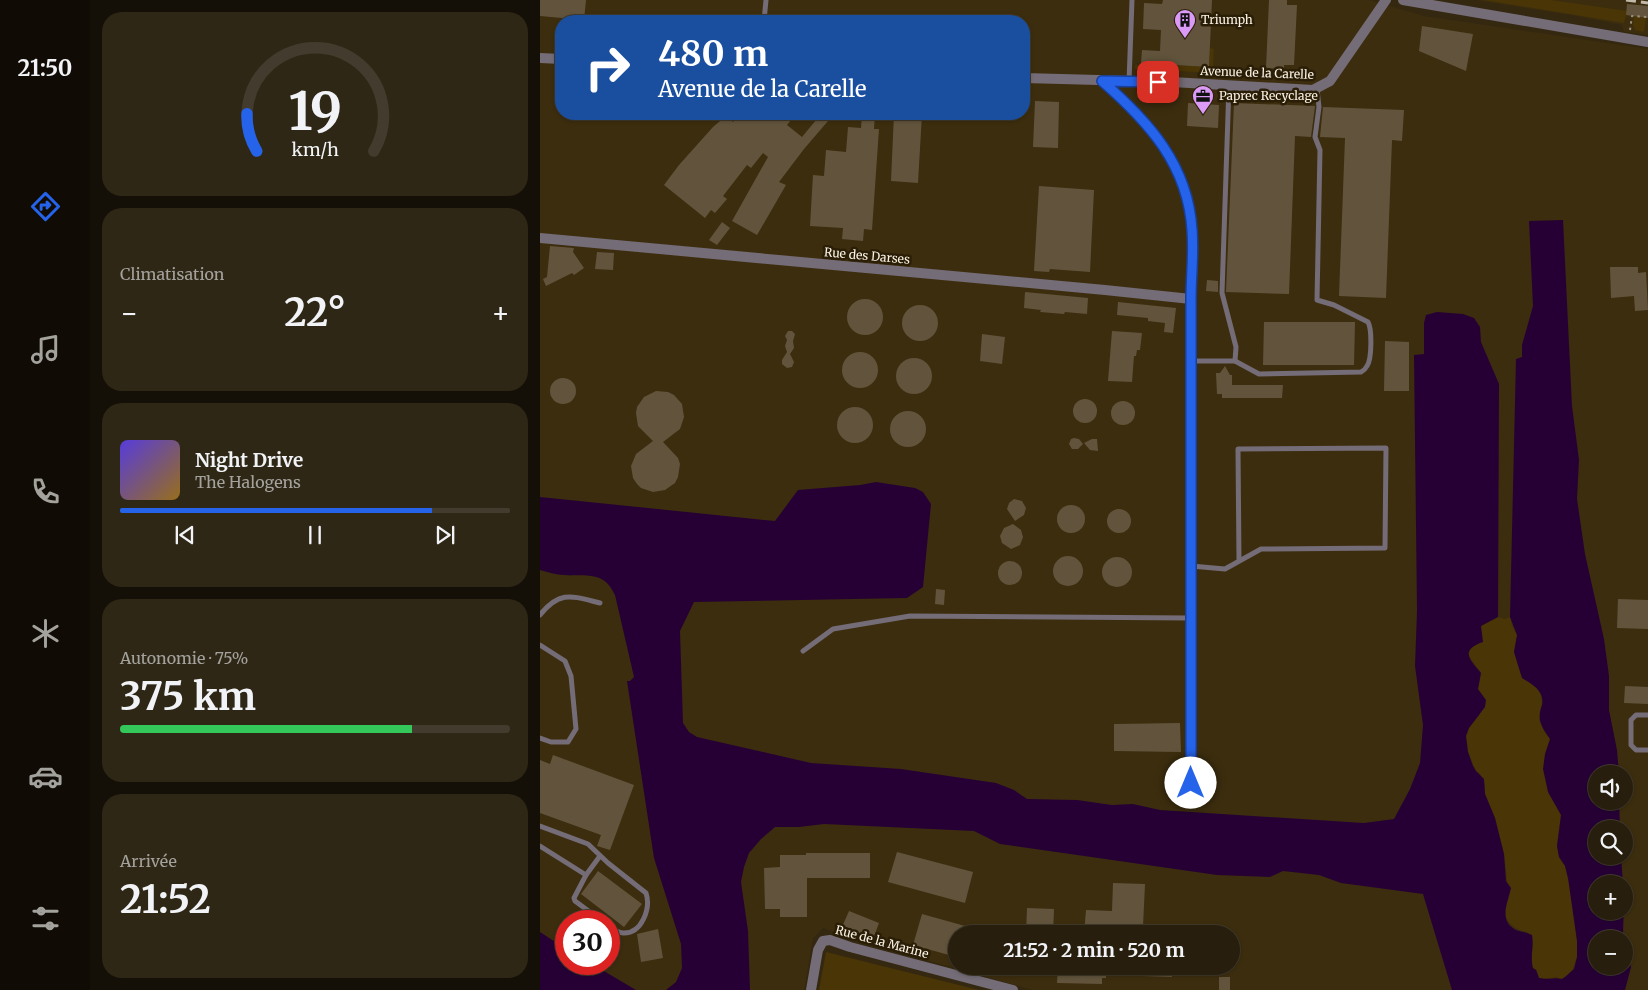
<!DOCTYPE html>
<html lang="fr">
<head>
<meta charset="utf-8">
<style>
  :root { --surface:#271e0d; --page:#2f2716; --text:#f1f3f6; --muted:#a4a29d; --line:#433c2e; --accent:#2563eb }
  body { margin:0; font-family:Merriweather,serif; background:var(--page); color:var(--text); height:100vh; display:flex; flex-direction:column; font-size:19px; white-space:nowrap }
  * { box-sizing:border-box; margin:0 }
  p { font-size:16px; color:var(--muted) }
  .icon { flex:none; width:28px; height:28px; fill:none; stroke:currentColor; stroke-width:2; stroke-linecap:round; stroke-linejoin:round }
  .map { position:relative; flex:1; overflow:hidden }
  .side { display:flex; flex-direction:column; gap:12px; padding:12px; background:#151007; width:450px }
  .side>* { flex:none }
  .top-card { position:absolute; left:15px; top:15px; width:475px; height:105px; border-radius:20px; box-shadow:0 1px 4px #0004,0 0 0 1px var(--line); background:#1a4fa0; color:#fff; overflow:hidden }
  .buttons { position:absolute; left:1048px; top:765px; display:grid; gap:10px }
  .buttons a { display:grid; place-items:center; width:45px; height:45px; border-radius:50%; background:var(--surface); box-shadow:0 1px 4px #0004,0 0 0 1px var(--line); font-size:25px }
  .speed { position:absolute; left:15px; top:910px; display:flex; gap:10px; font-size:25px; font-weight:700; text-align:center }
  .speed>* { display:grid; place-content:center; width:65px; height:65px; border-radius:50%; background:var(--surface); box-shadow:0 1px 4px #0004,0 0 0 1px var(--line); line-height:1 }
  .speed .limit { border:8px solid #d22; background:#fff; color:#111 }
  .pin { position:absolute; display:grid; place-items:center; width:42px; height:42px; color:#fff; margin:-21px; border-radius:10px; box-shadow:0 2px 8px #0006 }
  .me { position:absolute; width:55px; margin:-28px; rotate:0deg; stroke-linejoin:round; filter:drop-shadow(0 0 4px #0008) }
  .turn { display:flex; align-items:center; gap:18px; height:105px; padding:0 20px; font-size:22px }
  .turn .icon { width:65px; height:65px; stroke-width:2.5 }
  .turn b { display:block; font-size:35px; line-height:42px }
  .big { font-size:38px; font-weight:700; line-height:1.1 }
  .side .card { flex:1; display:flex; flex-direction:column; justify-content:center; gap:8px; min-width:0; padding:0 18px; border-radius:20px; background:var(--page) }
  .side .dial { align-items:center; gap:0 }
  .dial svg { height:130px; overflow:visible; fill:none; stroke:var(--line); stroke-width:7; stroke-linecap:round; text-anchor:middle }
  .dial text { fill:var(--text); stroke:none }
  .song { display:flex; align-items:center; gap:15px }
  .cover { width:60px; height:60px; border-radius:8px; background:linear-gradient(135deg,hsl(250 70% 55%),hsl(40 70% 35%)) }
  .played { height:5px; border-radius:2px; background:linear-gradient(90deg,var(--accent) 80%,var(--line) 80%) }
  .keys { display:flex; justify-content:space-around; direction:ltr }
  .heat { display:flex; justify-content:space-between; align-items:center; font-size:28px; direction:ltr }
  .charge { height:8px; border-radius:4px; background:linear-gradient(90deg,#34c759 75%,var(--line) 0) }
  .trip { position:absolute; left:408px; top:925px; width:292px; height:50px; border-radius:25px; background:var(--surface); box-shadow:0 1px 4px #0004,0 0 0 1px var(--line); font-weight:700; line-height:50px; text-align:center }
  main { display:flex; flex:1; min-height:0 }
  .dock { display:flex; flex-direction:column; width:90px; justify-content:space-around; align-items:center; background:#100c05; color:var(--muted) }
  .dock .icon { width:35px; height:35px }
  .dock .active { color:var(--accent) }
  .dock b { font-size:22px; color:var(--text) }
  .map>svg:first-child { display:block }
  .built { fill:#3c2d0e; fill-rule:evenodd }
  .green { fill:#4a3506 }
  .water { fill:#260035; fill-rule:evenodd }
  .building { fill:#62543c }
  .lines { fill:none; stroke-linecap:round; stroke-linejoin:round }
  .path { stroke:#998f7c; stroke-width:2; stroke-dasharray:2.5 4; stroke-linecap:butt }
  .lane { stroke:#746c77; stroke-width:5 }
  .street { stroke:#746c77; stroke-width:10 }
  .rail { stroke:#c2b9a9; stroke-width:3; stroke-dasharray:10 5; stroke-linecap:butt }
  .route-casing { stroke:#184099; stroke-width:12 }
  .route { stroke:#2563eb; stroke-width:9 }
  .labels { text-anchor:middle; stroke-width:5; stroke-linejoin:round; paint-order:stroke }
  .poi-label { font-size:12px; fill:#fbf3e5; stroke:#2a1e07; text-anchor:start }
  .street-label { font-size:12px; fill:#fbf3e5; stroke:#2a1e07 }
</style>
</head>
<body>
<main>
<nav class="dock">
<b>21:50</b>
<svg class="icon active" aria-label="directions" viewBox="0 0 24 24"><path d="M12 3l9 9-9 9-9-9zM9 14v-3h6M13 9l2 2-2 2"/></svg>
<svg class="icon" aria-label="music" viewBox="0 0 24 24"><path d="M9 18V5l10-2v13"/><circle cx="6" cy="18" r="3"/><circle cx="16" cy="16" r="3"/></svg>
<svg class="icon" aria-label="phone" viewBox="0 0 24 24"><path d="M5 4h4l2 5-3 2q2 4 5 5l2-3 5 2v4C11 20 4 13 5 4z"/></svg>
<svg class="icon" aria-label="climate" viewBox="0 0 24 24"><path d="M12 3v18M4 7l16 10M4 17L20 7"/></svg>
<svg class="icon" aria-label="car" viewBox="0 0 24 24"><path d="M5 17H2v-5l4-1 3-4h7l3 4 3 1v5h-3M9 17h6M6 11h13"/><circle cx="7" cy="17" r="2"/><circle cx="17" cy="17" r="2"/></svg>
<svg class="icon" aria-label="filters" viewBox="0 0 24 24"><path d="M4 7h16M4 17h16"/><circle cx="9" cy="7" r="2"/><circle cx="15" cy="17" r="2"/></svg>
</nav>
<section class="side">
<div class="card dial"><svg viewBox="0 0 100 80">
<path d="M14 69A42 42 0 1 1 86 69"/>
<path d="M14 69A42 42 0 0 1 8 46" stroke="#2563eb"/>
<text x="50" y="56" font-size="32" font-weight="700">19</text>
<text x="50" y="72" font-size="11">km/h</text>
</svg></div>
<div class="card"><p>Climatisation</p>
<div class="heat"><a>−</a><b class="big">22°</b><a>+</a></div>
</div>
<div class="card">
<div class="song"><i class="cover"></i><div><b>Night Drive</b><p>The Halogens</p></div></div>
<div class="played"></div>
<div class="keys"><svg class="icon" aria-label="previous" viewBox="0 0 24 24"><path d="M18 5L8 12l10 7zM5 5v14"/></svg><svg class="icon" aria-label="pause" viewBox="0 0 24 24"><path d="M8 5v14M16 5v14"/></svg><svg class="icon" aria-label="next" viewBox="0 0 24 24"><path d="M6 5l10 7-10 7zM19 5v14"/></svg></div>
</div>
<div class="card"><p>Autonomie · 75%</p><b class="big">375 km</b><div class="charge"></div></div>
<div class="card"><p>Arrivée</p><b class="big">21:52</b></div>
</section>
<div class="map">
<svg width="1108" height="990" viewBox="0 0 1108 990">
  <rect width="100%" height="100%" fill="#342811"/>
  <!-- built -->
  <g class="built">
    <path d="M0,0H829L884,16L1108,49V990H493L343,948L283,928L273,938L264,990H0ZM21,21H484V114H21ZM1056,774H1084V801H1056ZM1056,829H1084V856H1056ZM1056,884H1084V911H1056ZM26,921H69V964H26ZM416,934H691V966H416ZM1056,939H1084V966H1056Z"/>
    <polygon points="935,0 1108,0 1108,35 1084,32 1082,25 1037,16"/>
  </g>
  <!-- green -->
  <g class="green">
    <polygon points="944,0 1011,0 1087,11 1084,23"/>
    <polygon points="1094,16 1106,17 1104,32 1095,30 1093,25"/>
    <polygon points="670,48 674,49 673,67 679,67 678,73 595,69 595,65 602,65 602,63 669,67"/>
    <path d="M958,617L965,619L970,617L972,626L977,635L974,652L982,678C987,681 995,684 998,689C1006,700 998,716 1003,729C1004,732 1008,736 1010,739L1005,754L1008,792L1021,815L1017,846L1019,857L1025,866L1032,895L1037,941V957L1032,971L1025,977L1021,979L1016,977L1007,980L999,978L997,970L993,969L991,958L993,942L987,932C970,929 958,914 969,898L964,854L955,818L945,794V786L940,774L936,771L928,752L926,736L929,728L940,714L938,689L941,673L928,655C929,648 932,649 936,644C939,640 939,631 941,626Z"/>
    <polygon points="286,952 439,990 279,990"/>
  </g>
  <!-- water -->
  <g class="water">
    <path d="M1023,220L1032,406L1039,460L1037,499L1045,554L1064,639L1069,676V710L1077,750L1079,774H1056V801H1079L1080,829H1056V856H1081L1083,884H1056V911H1084V899L1083,934L1091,967L1085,990H912L883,894L801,883L779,875L743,871L730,877L677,875L460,844L434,831L284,824L259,827H235L221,839L209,853L204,867L201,882L208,931L210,990H126L136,982L142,968L141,944L114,858L87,681H90L94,677L75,595C63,570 48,577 24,575C16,575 8,572 0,570V497L235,521L258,490L320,485L336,482L375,488L383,492L391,504L383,587L367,598L154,602L140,631L143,723L149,732L157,737L271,763L361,769L456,783L474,790L487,799L537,800L572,805L593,804L620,810L824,823L854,819L870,789L880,763L883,725L875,666L877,611L874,355L884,354V323L886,315L897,312L923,314L934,318L940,327L941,342L959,384L958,617L941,626L943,642C920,650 929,659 941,673L938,689L946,700L945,707L929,728L926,736L928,752L933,766L936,771L944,779L945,794L955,818L964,854L966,881L971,888C968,902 958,921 976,930C981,932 987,932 992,935C994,947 990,957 993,968L996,970L999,978C1008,980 1014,977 1022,979L1025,977L1034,969L1037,957V941L1028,878L1025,866L1019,857L1017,846L1021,815L1008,792L1003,769L1005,754L1010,739C1006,733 1002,728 1000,721C999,716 1000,710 1002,705C1005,691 992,684 982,678L974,652L977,635L970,617L976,359L982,357V345L993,306L989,221ZM1056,939H1084V966H1056Z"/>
    <polygon points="0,932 26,949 26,964 52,964 96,990 0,990"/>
  </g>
  <!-- building -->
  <g class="building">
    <polygon points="0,0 46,0 44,20 0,16"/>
    <polygon points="623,0 672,0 669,67 601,63 602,50 620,51 621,30 603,29 604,3 622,4"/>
    <polygon points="729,0 747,0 747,5 757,5 754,65 744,65 744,69 726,68"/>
    <polygon points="1087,4 1108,6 1108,18 1086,15"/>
    <polygon points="882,26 933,34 926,71 879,51"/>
    <polygon points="495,101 519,102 518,148 493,147"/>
    <polygon points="648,103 679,105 678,128 647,126"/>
    <polygon points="694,103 775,106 771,137 755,136 749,294 686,292"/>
    <polygon points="783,107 864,110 862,141 852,140 846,298 799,296 805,138 780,137"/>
    <polygon points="199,114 243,114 251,120 247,125 262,137 281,114 294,114 264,149 239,182 246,185 217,235 192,221 228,157 223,153 211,168 207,165 183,196 187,199 175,213 171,210 165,218 124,185 139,165 173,127 186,116 193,122"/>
    <polygon points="322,114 335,114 334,129 339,129 332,230 324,229 323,241 302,239 303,228 270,226 273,175 284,176 286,150 306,152 308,127 321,128"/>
    <polygon points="354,114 382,114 378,183 351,181"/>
    <polygon points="499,186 554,190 550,272 510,269 509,272 494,271"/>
    <polygon points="182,222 190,228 177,245 169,240"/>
    <polygon points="10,246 34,248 33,252 44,268 34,275 32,273 6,286 3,279 7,277"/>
    <polygon points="57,252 74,253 73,270 55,269"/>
    <polygon points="1070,267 1098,267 1098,273 1106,272 1108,310 1095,311 1094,296 1071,298"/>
    <polygon points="667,280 678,281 678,292 666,291"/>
    <polygon points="485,292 548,298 547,314 525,312 524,314 500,312 501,310 484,308"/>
    <circle cx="325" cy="317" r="18"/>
    <polygon points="578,302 636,308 633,333 624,332 625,323 608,321 608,318 577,315"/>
    <circle cx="380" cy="323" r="18"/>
    <polygon points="724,322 815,322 814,365 723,365"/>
    <polygon points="248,331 252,331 255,334 253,341 254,348 250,354 254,362 252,367 247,368 242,364 242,360 247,352 245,346 247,340 245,336"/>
    <polygon points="572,331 602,333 600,350 597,350 596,356 594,356 592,382 568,381"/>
    <polygon points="442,334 465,337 462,364 440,361"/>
    <polygon points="845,341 869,342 869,391 844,391"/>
    <circle cx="320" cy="370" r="18"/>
    <circle cx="374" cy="376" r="18"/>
    <polygon points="685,366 690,375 692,375 692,385 743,385 742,398 682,398 682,394 677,394 676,373 680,373"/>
    <circle cx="23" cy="391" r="13"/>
    <polygon points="116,391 128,392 134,395 142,404 144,417 140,429 123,442 138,458 140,464 138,477 135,483 125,490 113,492 101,488 97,484 93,478 91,466 96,454 113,441 98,426 96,413 97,407 104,397"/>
    <circle cx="545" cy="411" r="12"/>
    <circle cx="583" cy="413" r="12"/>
    <circle cx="315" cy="425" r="18"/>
    <circle cx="368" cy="429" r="18"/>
    <polygon points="534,438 539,439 543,444 538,449 532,449 529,444 531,439"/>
    <polygon points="552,439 557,439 558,451 550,450 544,443"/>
    <polygon points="474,499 482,501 486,508 484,515 475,521 467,509 469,503"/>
    <circle cx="531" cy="519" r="14"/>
    <circle cx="579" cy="521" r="12"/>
    <polygon points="473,524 481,530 483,537 480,545 471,549 462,543 460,536 464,528"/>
    <circle cx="528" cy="571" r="15"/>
    <circle cx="577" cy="572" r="15"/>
    <circle cx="470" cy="573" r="12"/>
    <polygon points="396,589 405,590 404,605 395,604"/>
    <polygon points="1078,599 1108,600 1108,629 1077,628"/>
    <polygon points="1085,686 1108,687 1108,704 1084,703"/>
    <polygon points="640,723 641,752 574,751 574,724"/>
    <polygon points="13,755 94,785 70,850 57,846 61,835 0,813 0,760 10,764"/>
    <polygon points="357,852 433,872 425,903 348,882"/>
    <polygon points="266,853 330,853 330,878 267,878 267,917 240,917 240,909 225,909 224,868 240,867 240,855 266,855"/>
    <polygon points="58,871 102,904 84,927 41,894"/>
    <polygon points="573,883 605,884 603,926 624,927 624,934 544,934 546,910 572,911"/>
    <polygon points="487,908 514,909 513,934 486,934"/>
    <polygon points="309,911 339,923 333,939 302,927"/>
    <polygon points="382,914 443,931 443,934 416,934 416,957 373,945"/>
    <polygon points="118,929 123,958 101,962 97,934"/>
    <polygon points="518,966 566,968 566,978 562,978 562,984 517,983"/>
    <polygon points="571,966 632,966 632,977 571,975"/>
    <rect x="679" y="977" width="11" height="13"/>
  </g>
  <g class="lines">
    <!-- path -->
    <polyline class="path" points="1090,30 1092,16 1108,17"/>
    <!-- lane -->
    <g class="lane">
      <polyline points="224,21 226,0"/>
      <polyline points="589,82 592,0"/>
      <polyline points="689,85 682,293 696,347 695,361"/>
      <path d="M651,361H695L719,374L821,372C823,371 826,368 827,366C832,359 832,329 828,322L794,305L777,300L780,150L775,137L779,107L777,89"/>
      <polyline points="651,566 685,569 721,549 845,548 846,448 698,449 699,561"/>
      <path d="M0,615C20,590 32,596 60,603"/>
      <polyline points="0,645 25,661 31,676 36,729 28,742 11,742 0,738"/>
      <polyline points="263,651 293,629 370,616 650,618"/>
      <polyline points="1108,715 1096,715 1091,720 1091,745 1096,750 1108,750"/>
      <path d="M0,826L48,844L68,863L106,893C111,908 102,934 83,933C78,933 73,929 69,926"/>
      <polyline points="0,846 46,875 60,856"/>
      <polyline points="46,875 34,898 35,901 62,921"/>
    </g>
    <!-- street -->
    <g class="street">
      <polyline points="863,0 1108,42"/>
      <polyline points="0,58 21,59"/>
      <polyline points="484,78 632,82 773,90 790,81 846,0"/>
      <path d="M562,81C609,122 648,165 652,230C654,253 652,276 651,299V802"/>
      <polyline points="0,238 565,290 651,299"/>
      <polyline points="271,990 278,950 283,941 290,940 310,947 473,990"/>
    </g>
    <!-- rail -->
    <polyline class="rail" points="1086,0 1108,3"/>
  </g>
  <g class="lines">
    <!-- route casing -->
    <g class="route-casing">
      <path id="route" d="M618,82L562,81C609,122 648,165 652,230C654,253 651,276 651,299V783"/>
    </g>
    <!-- route -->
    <use href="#route" class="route"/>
  </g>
  <!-- icons -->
  <defs>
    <g id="building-pin" transform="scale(1.125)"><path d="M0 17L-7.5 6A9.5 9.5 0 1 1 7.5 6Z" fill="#da9af6" stroke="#2a1e07"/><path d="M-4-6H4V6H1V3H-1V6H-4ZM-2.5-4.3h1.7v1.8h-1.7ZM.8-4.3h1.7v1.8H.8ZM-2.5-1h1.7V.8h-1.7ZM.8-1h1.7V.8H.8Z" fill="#111"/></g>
    <g id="office-pin" transform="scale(1.125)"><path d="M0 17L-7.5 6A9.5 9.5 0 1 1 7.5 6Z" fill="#da9af6" stroke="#2a1e07"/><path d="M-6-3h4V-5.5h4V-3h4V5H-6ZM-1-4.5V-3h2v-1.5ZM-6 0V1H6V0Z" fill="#111"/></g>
  </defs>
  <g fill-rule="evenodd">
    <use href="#building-pin" x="645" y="20"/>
    <use href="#office-pin" x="663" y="96"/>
  </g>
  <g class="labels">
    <!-- poi labels -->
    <g class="poi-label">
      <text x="661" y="24">Triumph</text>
      <text x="679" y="100">Paprec Recyclage</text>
    </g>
    <!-- street labels -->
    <g class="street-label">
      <text transform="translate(717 73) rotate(2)" y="4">Avenue de la Carelle</text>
      <text transform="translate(327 256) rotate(5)" y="4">Rue des Darses</text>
      <text transform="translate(342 942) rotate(15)" y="4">Rue de la Marine</text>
    </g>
  </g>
</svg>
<div class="buttons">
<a><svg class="icon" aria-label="sound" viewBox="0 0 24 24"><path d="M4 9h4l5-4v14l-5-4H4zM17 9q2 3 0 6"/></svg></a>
<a><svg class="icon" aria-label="search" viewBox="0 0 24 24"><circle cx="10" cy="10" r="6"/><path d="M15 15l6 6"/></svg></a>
<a>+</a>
<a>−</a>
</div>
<div class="speed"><div class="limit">30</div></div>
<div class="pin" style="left:618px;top:82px;background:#d93025"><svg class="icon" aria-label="arrive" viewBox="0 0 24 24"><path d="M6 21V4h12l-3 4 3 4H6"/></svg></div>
<svg class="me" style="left:651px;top:783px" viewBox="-20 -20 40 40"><circle r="19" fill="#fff"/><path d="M0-13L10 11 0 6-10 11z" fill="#2563eb"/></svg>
<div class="trip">21:52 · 2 min · 520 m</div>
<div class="top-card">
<div class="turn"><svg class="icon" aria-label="right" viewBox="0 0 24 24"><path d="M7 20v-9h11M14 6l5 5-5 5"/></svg><div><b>480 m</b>Avenue de la Carelle</div></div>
</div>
</div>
</main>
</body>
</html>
